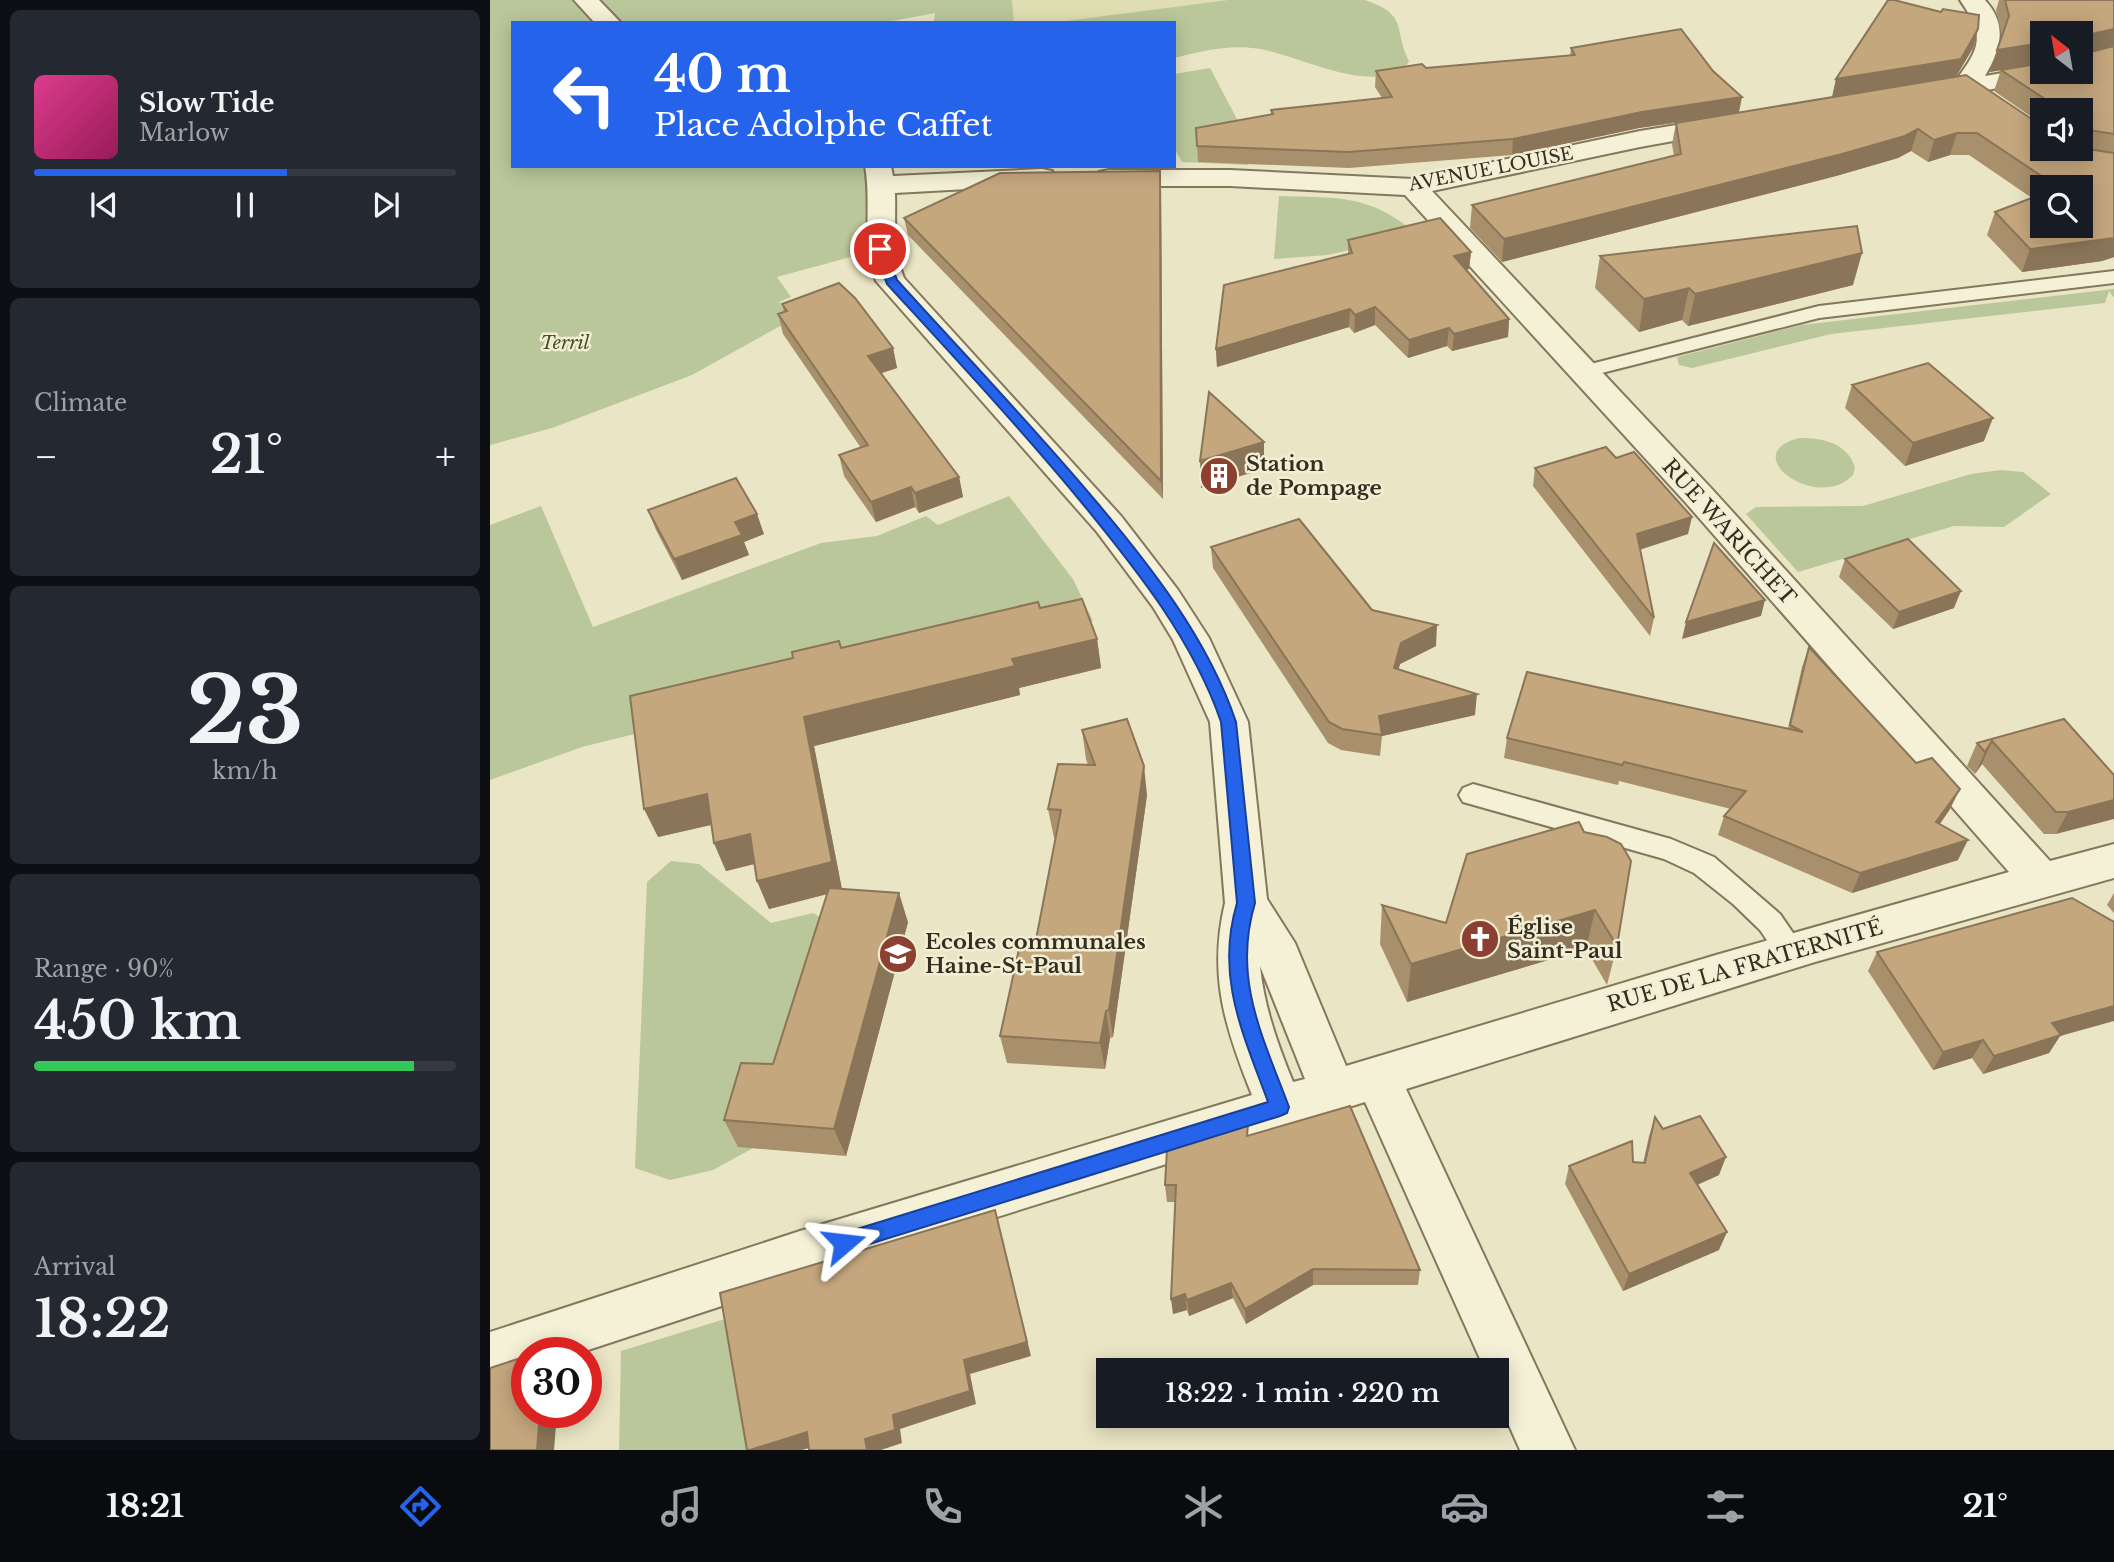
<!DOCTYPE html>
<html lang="en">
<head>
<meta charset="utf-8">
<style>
  :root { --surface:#171b24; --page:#242831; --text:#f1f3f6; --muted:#9ea1a6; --line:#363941; --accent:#2563eb }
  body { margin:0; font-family:"Libre Baskerville",serif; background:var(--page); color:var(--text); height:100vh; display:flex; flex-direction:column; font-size:26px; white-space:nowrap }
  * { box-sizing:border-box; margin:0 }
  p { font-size:23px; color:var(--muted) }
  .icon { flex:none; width:38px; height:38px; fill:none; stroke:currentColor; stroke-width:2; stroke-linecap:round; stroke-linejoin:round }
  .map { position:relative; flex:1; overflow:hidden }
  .panel { display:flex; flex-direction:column; gap:10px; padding:10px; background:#0d0f14; width:490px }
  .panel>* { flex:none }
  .top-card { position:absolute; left:21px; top:21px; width:665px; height:147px; border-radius:0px; box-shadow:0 4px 18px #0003; background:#2563eb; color:#fff; overflow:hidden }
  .needle { width:46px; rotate:329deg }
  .buttons { position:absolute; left:1540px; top:21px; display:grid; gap:14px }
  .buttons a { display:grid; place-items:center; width:63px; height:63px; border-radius:0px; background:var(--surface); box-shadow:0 4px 18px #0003; font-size:35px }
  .speed { position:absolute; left:21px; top:1337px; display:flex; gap:14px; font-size:35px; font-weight:700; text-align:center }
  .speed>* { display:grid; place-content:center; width:91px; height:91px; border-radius:50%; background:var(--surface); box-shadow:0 4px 18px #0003; line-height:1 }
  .speed .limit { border:10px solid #d22; background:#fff; color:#111 }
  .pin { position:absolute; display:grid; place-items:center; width:60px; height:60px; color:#fff; margin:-30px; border:4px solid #fff; border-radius:50%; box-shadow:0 2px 7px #0007 }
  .me { position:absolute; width:77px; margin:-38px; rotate:73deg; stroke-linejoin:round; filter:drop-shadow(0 0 5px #0008) }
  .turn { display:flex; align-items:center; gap:24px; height:147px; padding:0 28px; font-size:32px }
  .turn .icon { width:91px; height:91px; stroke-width:2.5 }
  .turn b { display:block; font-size:49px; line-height:60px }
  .big { font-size:52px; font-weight:600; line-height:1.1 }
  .panel .widget { flex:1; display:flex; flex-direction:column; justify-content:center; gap:10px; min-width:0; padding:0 24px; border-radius:10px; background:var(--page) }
  .panel .dial { align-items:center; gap:0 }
  .dial b { font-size:91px; line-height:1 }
  .song { display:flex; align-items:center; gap:21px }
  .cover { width:84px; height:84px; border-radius:10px; background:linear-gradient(135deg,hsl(330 70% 55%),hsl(330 70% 35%)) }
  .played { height:7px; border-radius:4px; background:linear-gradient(90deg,var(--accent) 60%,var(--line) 60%) }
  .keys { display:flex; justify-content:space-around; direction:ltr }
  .heat { display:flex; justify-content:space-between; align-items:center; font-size:38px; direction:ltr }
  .charge { height:10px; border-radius:5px; background:linear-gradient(90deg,#34c759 90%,var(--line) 0) }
  .trip { position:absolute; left:606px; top:1358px; width:413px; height:70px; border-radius:0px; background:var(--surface); box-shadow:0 4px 18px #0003; font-weight:600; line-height:70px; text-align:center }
  .dock { display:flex; height:112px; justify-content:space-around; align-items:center; background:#090b0e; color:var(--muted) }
  .dock .icon { width:49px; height:49px }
  .dock .current { color:var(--accent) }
  .dock b { font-size:32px; color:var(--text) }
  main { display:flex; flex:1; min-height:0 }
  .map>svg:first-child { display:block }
  .farmland { fill:#dfdfb3 }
  .green { fill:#bac79a }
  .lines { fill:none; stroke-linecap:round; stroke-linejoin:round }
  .service-casing { stroke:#83775d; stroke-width:4 }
  .minor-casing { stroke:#83775d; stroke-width:4 }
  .service { fill:#f5f1d7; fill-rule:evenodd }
  .minor { fill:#f5f1d7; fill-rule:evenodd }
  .wall { fill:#a9906c; fill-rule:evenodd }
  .shaded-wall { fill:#8a7558 }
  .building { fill:#c5a77e; stroke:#8a7558; stroke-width:2 }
  .route { fill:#2563eb; stroke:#184099; stroke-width:2 }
  .labels { text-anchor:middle; stroke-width:5; stroke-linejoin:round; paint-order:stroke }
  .far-street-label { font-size:18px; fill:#352d1f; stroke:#f2eed4 }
  .far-park-label { font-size:18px; font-style:italic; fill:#3f4f28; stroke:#f2eed4 }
  .poi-label { font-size:21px; font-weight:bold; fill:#352d1f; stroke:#f2eed4; text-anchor:start }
  .street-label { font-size:21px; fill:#352d1f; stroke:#f2eed4 }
</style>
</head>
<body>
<main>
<section class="panel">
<div class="widget">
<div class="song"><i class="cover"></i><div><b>Slow Tide</b><p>Marlow</p></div></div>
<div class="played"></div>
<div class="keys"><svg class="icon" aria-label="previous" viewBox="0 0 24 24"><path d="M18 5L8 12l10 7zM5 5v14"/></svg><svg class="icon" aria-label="pause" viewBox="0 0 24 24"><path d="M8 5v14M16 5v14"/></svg><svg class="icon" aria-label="next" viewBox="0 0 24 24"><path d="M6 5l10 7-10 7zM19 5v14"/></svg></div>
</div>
<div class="widget"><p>Climate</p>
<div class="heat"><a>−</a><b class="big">21°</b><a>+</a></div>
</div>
<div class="widget dial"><b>23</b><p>km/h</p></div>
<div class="widget"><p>Range · 90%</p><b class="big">450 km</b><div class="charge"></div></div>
<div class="widget"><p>Arrival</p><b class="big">18:22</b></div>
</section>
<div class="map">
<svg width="1624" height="1450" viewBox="0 0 1624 1450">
  <rect width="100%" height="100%" fill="#eae5c5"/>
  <!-- farmland -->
  <polygon class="farmland" points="522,0 738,0 560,23 524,23"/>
  <!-- green -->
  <g class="green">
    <polygon points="0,0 522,0 524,23 448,23 444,21 445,13 392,23 23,23 23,166 388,166 390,249 287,277 301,297 289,302 301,320 202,375 62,428 0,445"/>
    <path d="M738,0H875C919,15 903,28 919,61L912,73C863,87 818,59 770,49C740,44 713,51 684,58V23H560Z"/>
    <polygon points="720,68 758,140 761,150 758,165 692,162 684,148 684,74"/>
    <path d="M789,196C849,198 879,194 927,234L838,255L784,259Z"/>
    <polygon points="1624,289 1624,298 1619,291 1615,303 1341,334 1202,368 1189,365 1187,357 1311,325"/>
    <path d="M1309,438C1332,438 1356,442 1365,467L1363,475C1327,513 1246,454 1309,438Z"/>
    <polygon points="1511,470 1533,472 1561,494 1514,527 1464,526 1308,572 1256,514 1266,507 1373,506 1481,474"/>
    <polygon points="519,496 583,579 603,621 92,747 0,780 0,525 51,506 103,627 331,543 387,536 436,516 448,525"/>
    <polygon points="181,861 209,864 281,923 323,913 342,924 267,1146 223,1170 180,1180 145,1168 157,882"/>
    <polygon points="248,1315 269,1450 129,1450 131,1351"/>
  </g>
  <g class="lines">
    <!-- service casing -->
    <g class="service-casing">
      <g id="service">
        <polygon points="1624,271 1624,283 1329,318 1092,378 1081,372 1085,368 1329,306"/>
        <polygon points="983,784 1181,839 1224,857 1290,914 1316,952 1311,961 1301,964 1291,961 1270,930 1243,904 1204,873 1174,859 973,802 969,795 973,788"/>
      </g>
    </g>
    <!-- minor casing -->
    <g class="minor-casing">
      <g id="minor">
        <polygon points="84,0 109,0 131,23 105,23"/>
        <path d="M1470,0H1495C1518,25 1511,49 1495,76L1552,66V72H1572L1569,77L1436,101L1427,98L1423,93L1427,88L1466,80C1492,46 1494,35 1470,0Z"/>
        <path d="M1235,117L1244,120L1248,125L1244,130L1150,147L942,191L1220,487L1560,861L1624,844V878L1325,962L916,1089L1085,1450H1030L1006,1396V1370H995L875,1102L414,1246L89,1353H37V1371L0,1384V1332L310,1231L762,1095C735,1028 718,975 735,903L720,722L683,640L663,607L607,532L386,281C371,244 382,205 375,166H401L403,176L552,169L562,171L565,177L562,183L552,185L405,193C406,222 402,250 414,278L631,516L688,590L719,638L758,722L777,899L805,943L856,1066L1226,955L1519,872L1196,503L915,195L740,186H619L609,184L606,178L609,172L619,170H740L923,179L1150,131ZM770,966L815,1079L803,1082C788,1045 774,1007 770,966Z"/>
      </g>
    </g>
    <!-- service -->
    <use href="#service" class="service"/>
    <!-- minor -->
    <use href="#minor" class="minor"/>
  </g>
  <!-- wall -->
  <g class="wall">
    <path d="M1509,0H1624V257L1612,261L1532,272L1497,235L1505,212L1542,198L1479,155H1460L1438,162L1421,151L1408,158L1346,176L1012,262L980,228L982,205L1184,156L1182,144L1186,123L1149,128L1022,155L859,168L708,162L706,128L781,115V110L892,98L885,87L886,71L936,68L1080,56L1081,48L1249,112L1342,97L1346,79L1488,29L1483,48L1466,77L1552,149H1591V110H1552V124L1504,91L1511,70L1520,68L1500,72L1512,36L1506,10ZM1552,33H1591V72H1552ZM1552,187L1591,226H1552Z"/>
    <polygon points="654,166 654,167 563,166"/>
    <polygon points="670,171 671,188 673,499 418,235 414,218"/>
    <polygon points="858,240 981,252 979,269 976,270 1019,319 1018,337 962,351 957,346 918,358 885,325 864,333 859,327 727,367 726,349 858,254"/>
    <polygon points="1110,256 1363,285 1198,326 1192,320 1149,332 1105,288"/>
    <polygon points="292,304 403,348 407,368 391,373 469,477 473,497 429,513 425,507 386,522 354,476 349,455 371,448 293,334 288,314 294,312"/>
    <polygon points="1362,385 1494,441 1415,466 1355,408"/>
    <polygon points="1045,468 1198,534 1150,549 1164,618 1160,636 1043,486"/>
    <polygon points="158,510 274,534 254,542 259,555 192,580 166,530"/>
    <polygon points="721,547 882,610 946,646 910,664 908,670 985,715 892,736 890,756 851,750 838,743 723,568"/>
    <polygon points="1355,559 1464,608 1403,629 1349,577"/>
    <polygon points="550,608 607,639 611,668 529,688 530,695 324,746 352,889 418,922 356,1156 248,1147 234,1120 283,1064 338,894 279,909 267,881 265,864 236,871 224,843 221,825 168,837 351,648"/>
    <polygon points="1319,647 1460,809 1450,824 1468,860 1362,893 1228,835 1234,816 1241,809 1129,781 1128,785 1014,758 1017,738 1298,728 1312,667"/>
    <polygon points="1574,719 1624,775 1566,834 1554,834 1492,764 1485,774 1477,766 1487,743"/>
    <polygon points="592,730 657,795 623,1037 620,1038 615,1069 517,1063 510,1036 544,950 566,838 564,838 558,809 598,765 596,759"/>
    <polygon points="1089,822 1127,946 1117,985 1096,949 917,1002 890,944 892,905 956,923"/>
    <polygon points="1624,893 1624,913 1617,905"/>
    <polygon points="1387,952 1570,1036 1559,1053 1493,1074 1482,1058 1443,1070 1378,971"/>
    <polygon points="1165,1117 1173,1129 1229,1175 1207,1185 1229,1250 1133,1291 1075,1184 1079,1166 1143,1162 1153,1163 1159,1136"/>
    <polygon points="758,1136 930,1270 928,1285 823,1285 756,1324 743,1298 699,1316 697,1310 683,1314 685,1202 677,1202 675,1185"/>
  </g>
  <!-- shaded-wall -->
  <g class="shaded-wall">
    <polygon points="1488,29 1483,48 1465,78 1342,98 1346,79"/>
    <polygon points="1624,29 1624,47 1591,56 1597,35"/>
    <polygon points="1552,43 1552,63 1500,72 1507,50"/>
    <polygon points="1252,97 1249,112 1149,128 1022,155 1023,139 1152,112"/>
    <polygon points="1428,129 1421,151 1408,158 1346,176 1012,262 1014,239"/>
    <polygon points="1467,133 1460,155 1438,162 1444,140"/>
    <polygon points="670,171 671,188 673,499 671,481"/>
    <polygon points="1624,238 1624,257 1612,261 1532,272 1540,249"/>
    <polygon points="981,252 979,269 962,273 964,256"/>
    <polygon points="1372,253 1363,285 1198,326 1205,294"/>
    <polygon points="1199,288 1192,320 1149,332 1154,299"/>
    <polygon points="885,307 885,325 864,333 865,315"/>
    <polygon points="860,309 859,327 727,367 726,349"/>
    <polygon points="1019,319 1018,337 962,351 964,334"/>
    <polygon points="959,328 957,346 918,358 919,340"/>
    <polygon points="403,348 407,368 383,376 378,356"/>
    <polygon points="1503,418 1494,441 1415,466 1423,443"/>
    <polygon points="774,442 774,469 711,488 710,461"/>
    <polygon points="469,477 473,497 429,513 425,493"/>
    <polygon points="421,487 425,507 386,522 381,502"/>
    <polygon points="267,514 274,534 254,542 259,555 192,580 184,559 245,522"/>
    <polygon points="1202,517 1198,534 1143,552 1147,534"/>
    <polygon points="1471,591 1464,608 1403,629 1409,612"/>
    <polygon points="1275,600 1271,616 1192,639 1196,622"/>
    <polygon points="947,625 946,646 910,664 903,689 904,668 911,643"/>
    <polygon points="607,639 611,668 529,688 530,695 324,746 352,890 279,909 267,881 314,717 522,659"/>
    <polygon points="987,694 985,715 892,736 889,716"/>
    <polygon points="1502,741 1492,764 1485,774 1495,752"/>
    <polygon points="654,766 657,795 623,1037 619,1010"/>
    <polygon points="1470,789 1460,809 1437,842 1446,822"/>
    <polygon points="217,794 229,823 168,837 154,809"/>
    <polygon points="1624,800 1624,819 1566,834 1578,812"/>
    <polygon points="260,834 272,862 236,871 224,843"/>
    <polygon points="1478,840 1468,860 1362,893 1370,873"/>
    <polygon points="409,893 418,922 356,1156 344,1129"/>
    <polygon points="1105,910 1096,949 917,1002 921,964"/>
    <polygon points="1624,1006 1624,1021 1570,1036 1559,1053 1493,1074 1504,1056 1562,1023"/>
    <polygon points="616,1011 620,1038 615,1069 610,1043"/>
    <polygon points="1493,1040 1482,1058 1443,1070 1453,1052"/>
    <polygon points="1236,1157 1229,1175 1193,1191 1200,1173"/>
    <polygon points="505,1210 509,1226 541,1356 480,1374 486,1404 410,1429 412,1443 391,1450 377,1450 375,1439 403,1415 474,1360"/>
    <polygon points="1237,1232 1229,1250 1133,1291 1139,1274"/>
    <polygon points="823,1269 823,1285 756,1324 755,1309"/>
    <polygon points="741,1283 743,1298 699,1316 697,1300"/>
    <polygon points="695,1294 697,1310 683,1314 681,1299"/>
    <polygon points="50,1412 67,1412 64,1450 47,1450"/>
    <polygon points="317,1432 326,1446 312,1450 260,1450"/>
  </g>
  <!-- building -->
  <g class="building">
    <polygon points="1398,0 1404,0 1451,12 1453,9 1489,15 1488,29 1471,59 1346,79"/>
    <polygon points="1515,0 1624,0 1624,29 1597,35 1594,50 1597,53 1624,46 1624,134 1591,129 1591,110 1562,110 1561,103 1511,70 1552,63 1552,72 1591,72 1591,33 1552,33 1552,43 1507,50 1519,16"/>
    <polygon points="1191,29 1223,71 1252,97 1152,112 1023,139 859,152 707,146 706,128 783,114 781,110 902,97 886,71 932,64 936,68 1085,55 1081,48"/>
    <polygon points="1476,75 1552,126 1552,149 1591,148 1624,153 1624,238 1540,249 1505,212 1552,194 1552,226 1591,226 1591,187 1552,187 1552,192 1548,189 1562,183 1487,133 1467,133 1444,140 1428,129 1415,136 1352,154 1014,239 982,205 1191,154 1186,123"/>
    <polygon points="670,171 671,481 414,218 510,173"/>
    <polygon points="950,218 981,252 964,256 1019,319 964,334 959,328 919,340 885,307 865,315 860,309 726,349 734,285 862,253 858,240"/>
    <polygon points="1367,226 1372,253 1205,294 1199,288 1154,299 1110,256"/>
    <polygon points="349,283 365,298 403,348 378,356 469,477 425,493 421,487 381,502 349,455 378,445 288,314 297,311 292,304"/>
    <polygon points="1438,363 1503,418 1423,443 1362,385"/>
    <polygon points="719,392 774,442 710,461"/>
    <polygon points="1116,447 1126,458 1144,452 1202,517 1147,534 1164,618 1045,468"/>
    <polygon points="246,478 267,514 245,522 252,535 184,559 158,510"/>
    <polygon points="809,519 882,610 947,625 911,643 904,668 987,694 889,716 892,735 852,729 839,722 721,547"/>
    <polygon points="1418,539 1471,591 1409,612 1355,559"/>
    <polygon points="1224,543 1275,600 1196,622"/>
    <polygon points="592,599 607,639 522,659 525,666 314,717 342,862 267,881 260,834 224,843 217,794 154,809 140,696 303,658 302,652 349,641 351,648 548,602 550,608"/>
    <polygon points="1319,647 1426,763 1442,758 1470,789 1446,822 1478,840 1370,873 1234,816 1256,791 1134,762 1132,765 1017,738 1037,672 1313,732 1300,725"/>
    <polygon points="637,719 654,766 619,1010 616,1011 610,1043 510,1036 529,949 544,950 571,810 558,809 568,764 605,765 592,730"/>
    <polygon points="1574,719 1624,775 1624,800 1578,812 1566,812 1502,741 1495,752 1487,743"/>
    <polygon points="1089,822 1094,832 1117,837 1131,844 1141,861 1127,946 1105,910 921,964 892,905 956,923 977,854"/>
    <polygon points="339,888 409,893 344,1129 234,1120 251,1063 283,1064"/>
    <polygon points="1582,898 1624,922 1624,1006 1562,1023 1571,1035 1504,1056 1493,1040 1453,1052 1387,952"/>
    <polygon points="860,1106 930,1270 823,1269 755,1309 741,1283 697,1300 695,1294 681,1299 686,1185 675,1185 677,1149 758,1124 757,1136"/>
    <polygon points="1210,1116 1236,1157 1200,1173 1237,1232 1139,1274 1079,1166 1142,1141 1143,1162 1155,1163 1165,1117 1173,1129"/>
    <polygon points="505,1210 537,1342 474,1360 480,1391 403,1415 405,1430 375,1439 377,1450 319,1450 317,1432 260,1450 257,1450 230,1293"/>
    <polygon points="37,1356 37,1412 50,1412 47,1450 0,1450 0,1368"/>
  </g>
  <!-- route -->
  <path class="route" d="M390,246L396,249L407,280C473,353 541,424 604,499C660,565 718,639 746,722L765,903C742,979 773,1037 799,1107L797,1113L790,1116L354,1252L346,1250L343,1243L346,1236L354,1233L778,1102C753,1033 725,977 747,903L731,722C703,640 646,569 592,503C530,428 463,356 397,284L384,249Z"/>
  <!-- icons -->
  <defs>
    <g id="building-disc" transform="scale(2.0125)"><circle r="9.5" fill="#8c4032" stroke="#f2eed4"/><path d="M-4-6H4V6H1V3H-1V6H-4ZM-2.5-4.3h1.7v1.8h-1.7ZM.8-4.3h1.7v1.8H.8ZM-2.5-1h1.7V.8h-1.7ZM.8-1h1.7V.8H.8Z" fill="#fff"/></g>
    <g id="church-disc" transform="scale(2.0125)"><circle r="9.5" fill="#8c4032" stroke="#f2eed4"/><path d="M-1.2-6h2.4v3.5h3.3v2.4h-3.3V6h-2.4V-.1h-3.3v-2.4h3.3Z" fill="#fff"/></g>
    <g id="school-disc" transform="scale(2.0125)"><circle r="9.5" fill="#8c4032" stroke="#f2eed4"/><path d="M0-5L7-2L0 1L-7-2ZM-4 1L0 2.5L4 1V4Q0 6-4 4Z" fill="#fff"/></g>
  </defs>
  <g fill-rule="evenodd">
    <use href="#building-disc" x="729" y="476"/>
    <use href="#church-disc" x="990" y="939"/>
    <use href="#school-disc" x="408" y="954"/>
  </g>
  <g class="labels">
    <!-- far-street labels -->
    <g class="far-street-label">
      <text transform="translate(1001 169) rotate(-11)" y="6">AVENUE LOUISE</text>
    </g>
    <!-- far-park labels -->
    <g class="far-park-label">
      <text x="75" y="349">Terril</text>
    </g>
    <!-- poi labels -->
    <g class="poi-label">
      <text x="756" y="471">Station<tspan x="756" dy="24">de Pompage</tspan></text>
      <text x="1017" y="934">Église<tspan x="1017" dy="24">Saint-Paul</tspan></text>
      <text x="435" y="949">Ecoles communales<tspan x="435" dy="24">Haine-St-Paul</tspan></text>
    </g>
    <!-- street labels -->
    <g class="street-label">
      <text transform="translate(1239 532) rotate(48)" y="7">RUE WARICHET</text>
      <text transform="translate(1255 966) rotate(-16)" y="7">RUE DE LA FRATERNITÉ</text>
    </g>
  </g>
</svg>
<div class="buttons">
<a><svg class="needle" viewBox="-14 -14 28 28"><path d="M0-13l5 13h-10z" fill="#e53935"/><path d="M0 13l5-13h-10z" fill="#9ea1a6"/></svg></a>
<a><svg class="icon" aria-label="sound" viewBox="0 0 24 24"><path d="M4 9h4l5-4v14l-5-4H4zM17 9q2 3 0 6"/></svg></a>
<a><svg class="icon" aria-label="search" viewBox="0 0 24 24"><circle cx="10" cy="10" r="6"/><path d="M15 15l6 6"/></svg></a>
</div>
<div class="speed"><div class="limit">30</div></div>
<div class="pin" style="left:390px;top:249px;background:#d93025"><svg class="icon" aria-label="arrive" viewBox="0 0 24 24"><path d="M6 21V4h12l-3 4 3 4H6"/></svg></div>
<svg class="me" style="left:354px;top:1243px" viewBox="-20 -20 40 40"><path d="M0-17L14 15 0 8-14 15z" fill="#2563eb" stroke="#fff" stroke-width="4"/></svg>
<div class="trip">18:22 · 1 min · 220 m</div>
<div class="top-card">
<div class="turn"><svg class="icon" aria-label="left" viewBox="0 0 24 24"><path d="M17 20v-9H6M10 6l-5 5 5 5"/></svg><div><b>40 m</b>Place Adolphe Caffet</div></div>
</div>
</div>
</main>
<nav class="dock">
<b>18:21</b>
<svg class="icon current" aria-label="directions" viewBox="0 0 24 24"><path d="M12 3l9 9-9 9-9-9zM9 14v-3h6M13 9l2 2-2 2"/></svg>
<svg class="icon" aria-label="music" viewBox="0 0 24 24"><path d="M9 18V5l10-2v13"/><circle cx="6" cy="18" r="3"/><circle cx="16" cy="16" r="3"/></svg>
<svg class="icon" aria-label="phone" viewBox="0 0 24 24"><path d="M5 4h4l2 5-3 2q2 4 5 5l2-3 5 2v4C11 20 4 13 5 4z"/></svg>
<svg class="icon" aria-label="climate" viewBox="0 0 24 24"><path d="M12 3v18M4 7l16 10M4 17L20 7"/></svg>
<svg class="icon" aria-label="car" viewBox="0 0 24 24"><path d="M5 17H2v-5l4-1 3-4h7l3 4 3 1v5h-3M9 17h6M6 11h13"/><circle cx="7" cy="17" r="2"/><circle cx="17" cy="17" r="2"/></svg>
<svg class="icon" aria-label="filters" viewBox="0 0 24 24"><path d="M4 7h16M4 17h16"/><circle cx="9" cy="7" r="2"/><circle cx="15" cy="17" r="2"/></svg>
<b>21°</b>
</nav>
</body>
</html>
